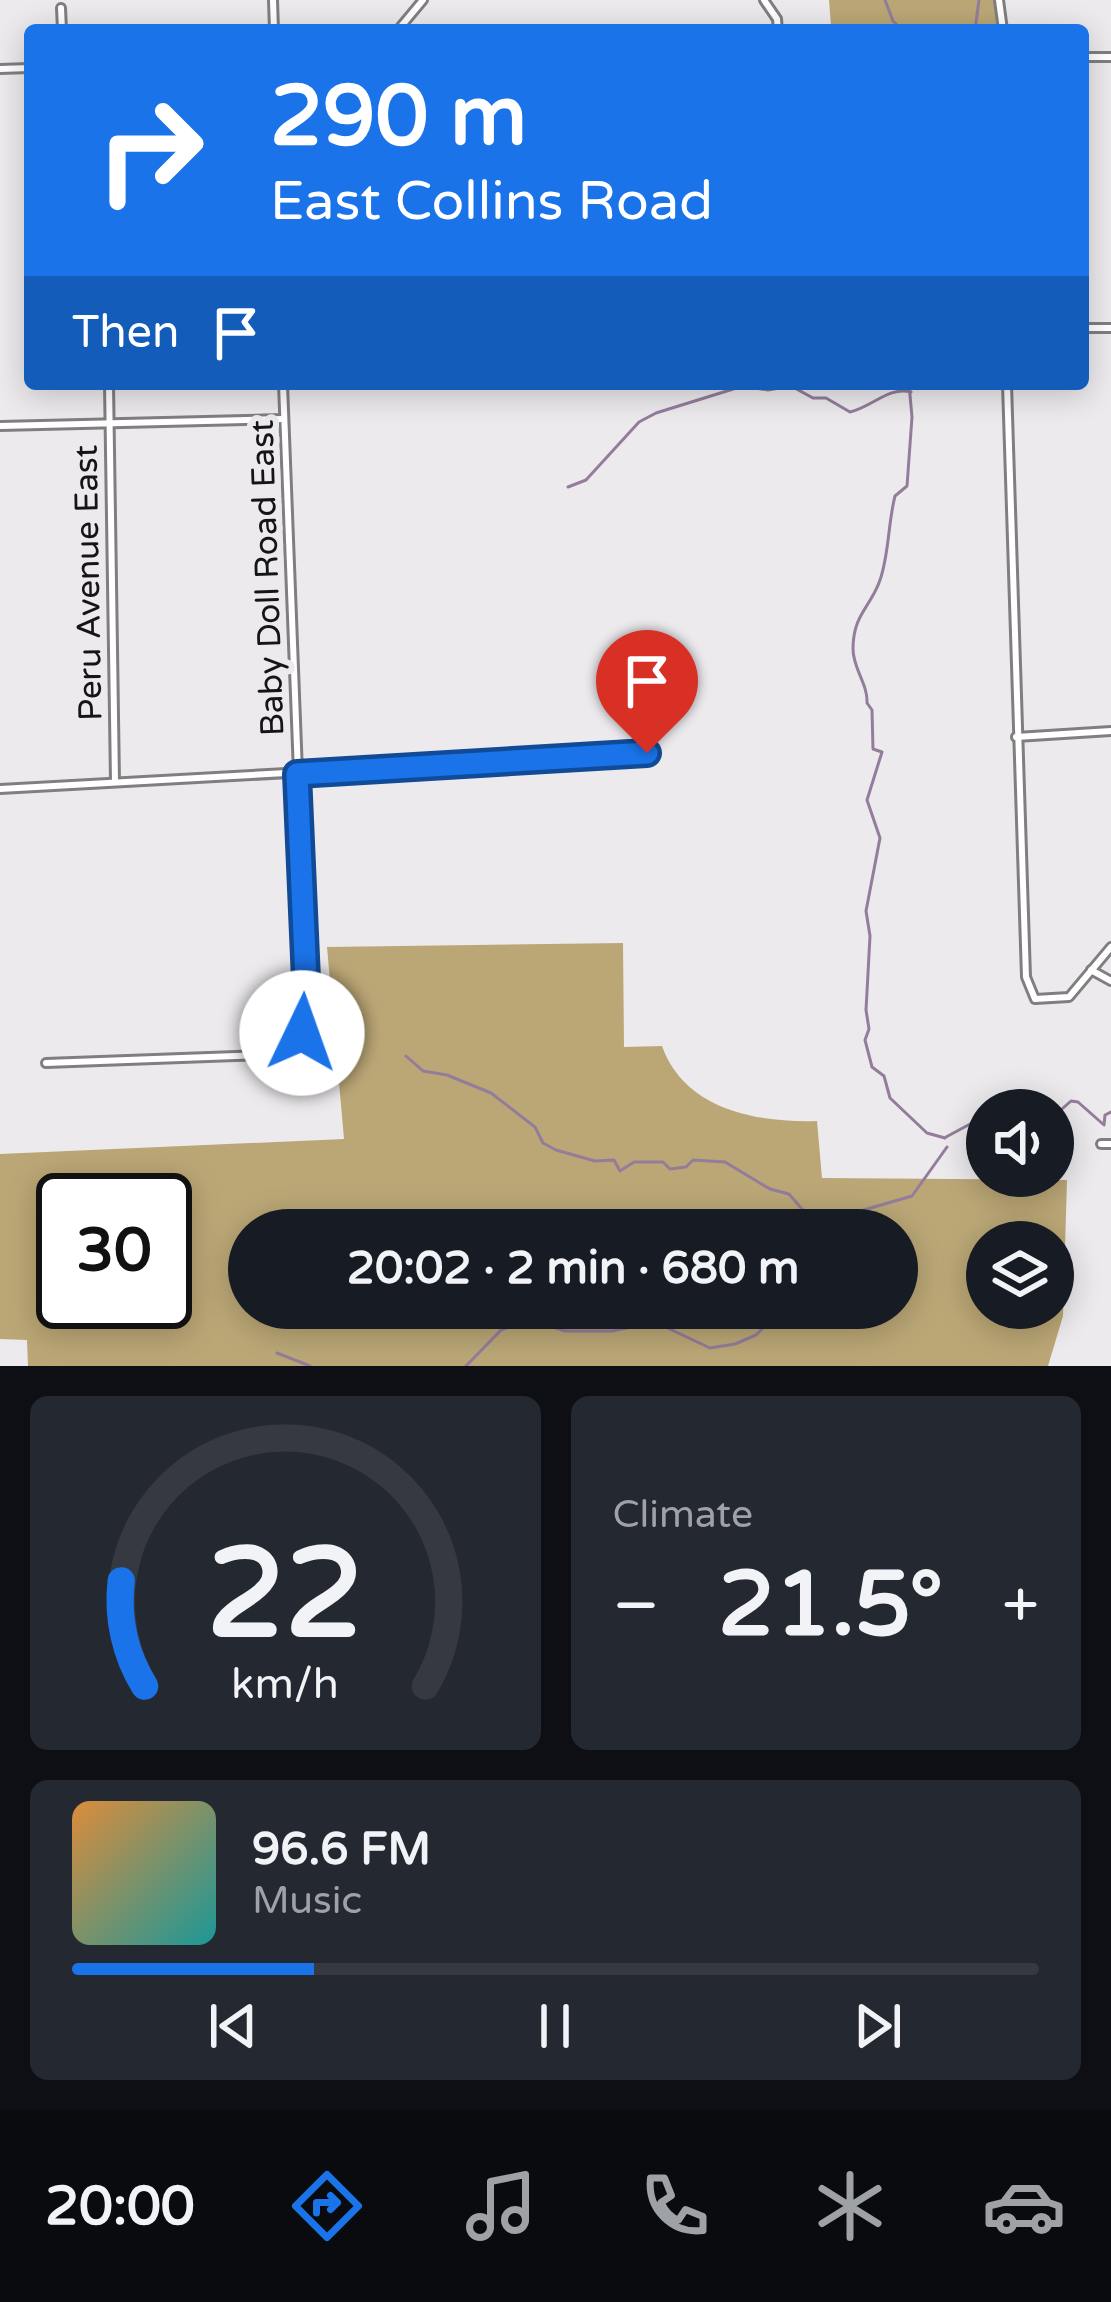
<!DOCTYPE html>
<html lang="en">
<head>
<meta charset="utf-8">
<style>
  :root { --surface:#171b24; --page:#242831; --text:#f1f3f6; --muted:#9ea1a6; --line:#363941; --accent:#1a73e8 }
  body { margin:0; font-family:"Varela Round",sans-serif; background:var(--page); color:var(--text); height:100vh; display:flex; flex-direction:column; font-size:45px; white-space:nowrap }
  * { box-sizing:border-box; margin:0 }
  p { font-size:39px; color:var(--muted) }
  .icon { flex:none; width:66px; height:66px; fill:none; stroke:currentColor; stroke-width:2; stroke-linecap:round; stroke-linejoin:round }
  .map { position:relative; height:1366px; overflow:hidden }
  .details { display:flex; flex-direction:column; gap:30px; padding:30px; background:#0d0f14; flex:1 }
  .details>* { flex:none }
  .guide { position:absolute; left:24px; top:24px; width:1065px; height:366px; border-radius:12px; box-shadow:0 6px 30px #0003; background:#1a73e8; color:#fff; overflow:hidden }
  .buttons { position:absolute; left:966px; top:1089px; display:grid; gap:24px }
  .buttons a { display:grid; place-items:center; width:108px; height:108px; border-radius:50%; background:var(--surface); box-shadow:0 6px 30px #0003; font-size:60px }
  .speed { position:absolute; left:36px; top:1173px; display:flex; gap:24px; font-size:60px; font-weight:700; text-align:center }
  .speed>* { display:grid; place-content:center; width:156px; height:156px; border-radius:50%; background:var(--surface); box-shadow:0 6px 30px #0003; line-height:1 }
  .speed .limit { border:6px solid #111; border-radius:18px; background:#fff; color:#111 }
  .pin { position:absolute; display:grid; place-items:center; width:102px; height:102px; color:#fff; margin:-123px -51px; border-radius:50% 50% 50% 0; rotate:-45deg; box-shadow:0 0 12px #0007 }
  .pin .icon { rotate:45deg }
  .me { position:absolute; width:132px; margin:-66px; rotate:3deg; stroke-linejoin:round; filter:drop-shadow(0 0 9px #0008) }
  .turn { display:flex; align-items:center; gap:42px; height:252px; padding:0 48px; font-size:54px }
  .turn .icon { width:156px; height:156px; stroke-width:2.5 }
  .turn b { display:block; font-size:84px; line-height:102px }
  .then { display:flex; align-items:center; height:114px; padding:0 48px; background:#0003; gap:24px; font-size:45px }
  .big { font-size:90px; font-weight:700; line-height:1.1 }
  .details .card { flex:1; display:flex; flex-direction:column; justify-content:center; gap:18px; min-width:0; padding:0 42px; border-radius:18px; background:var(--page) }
  .details .dial { align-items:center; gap:0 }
  .dial svg { height:312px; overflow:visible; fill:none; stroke:var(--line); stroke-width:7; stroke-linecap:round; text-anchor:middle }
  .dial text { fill:var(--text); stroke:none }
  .song { display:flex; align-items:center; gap:36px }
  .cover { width:144px; height:144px; border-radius:18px; background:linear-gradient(135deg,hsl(30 70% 55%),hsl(180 70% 35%)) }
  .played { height:12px; border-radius:6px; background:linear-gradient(90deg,var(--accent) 25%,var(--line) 25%) }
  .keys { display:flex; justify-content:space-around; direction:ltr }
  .heat { display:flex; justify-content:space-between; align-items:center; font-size:66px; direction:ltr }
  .details .tiles { flex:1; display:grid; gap:30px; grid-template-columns:1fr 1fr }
  .card:last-child { grid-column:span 2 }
  .trip { position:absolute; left:228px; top:1209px; width:690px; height:120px; border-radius:60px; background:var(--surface); box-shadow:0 6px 30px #0003; font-weight:700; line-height:120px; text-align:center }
  .dock { display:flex; height:192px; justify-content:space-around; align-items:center; background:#090b0e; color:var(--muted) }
  .dock .icon { width:84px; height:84px }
  .dock .selected { color:var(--accent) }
  .dock b { font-size:54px; color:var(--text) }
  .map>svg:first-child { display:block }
  .forest { fill:#bba776; fill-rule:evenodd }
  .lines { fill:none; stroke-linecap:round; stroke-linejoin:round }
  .stream { stroke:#937d9b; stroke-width:3 }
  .minor-casing { stroke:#807e81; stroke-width:12 }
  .minor { stroke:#fff; stroke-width:6 }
  .route-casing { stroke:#114b97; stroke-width:30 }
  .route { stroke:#1a73e8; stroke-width:21 }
  .labels { text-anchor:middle; stroke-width:12; stroke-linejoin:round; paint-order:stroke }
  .street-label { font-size:33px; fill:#161516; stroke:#edeaee }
</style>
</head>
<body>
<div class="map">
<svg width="1111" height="1366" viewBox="0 0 1111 1366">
  <rect width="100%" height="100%" fill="#edeaee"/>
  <!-- forest -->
  <g class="forest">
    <polygon points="829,0 996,0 998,30 871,30 870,27 831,26"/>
    <path d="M623,943L624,1047L662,1046C684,1109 756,1123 817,1121L822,1178L1067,1180L1063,1316L1048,1366H28L27,1340L0,1339V1154L344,1139L327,947ZM63,1200H165V1302H63ZM249,1230H897V1308H249ZM987,1242H1053V1308H987Z"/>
  </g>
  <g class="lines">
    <!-- stream -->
    <g class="stream">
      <polyline points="885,0 893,21 902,30"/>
      <polyline points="975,30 979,0"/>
      <polyline points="1016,30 1021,26"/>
      <path d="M909,384L912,417L907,486L895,496C888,523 889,555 880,580C871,607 853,614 853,649C853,669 868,684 867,703L872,710L873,749L882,752L867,800L880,838L866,911L870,936L866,1010L869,1029L865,1040L872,1067L884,1076L890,1098L927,1133L945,1138"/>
      <path d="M568,487L586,480L639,422L656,413L743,386L768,390L791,386L813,398H826L850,412C872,407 889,386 911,392"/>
      <polyline points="406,1056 423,1071 447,1075 491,1093 535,1127 543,1143 556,1150 595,1161 614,1160 620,1171 634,1162 663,1162 670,1169 686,1167 693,1160 725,1162 770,1189 789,1194 808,1216 826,1221 912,1196 947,1147"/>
      <polyline points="1041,1110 1062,1109 1071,1101 1078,1102 1104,1125 1105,1115 1111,1112"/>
      <polyline points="946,1137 972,1123 987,1125"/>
      <polyline points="277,1353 310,1366"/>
      <polyline points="466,1366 501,1330 517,1324 534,1321 565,1331 612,1331 655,1322 710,1348 735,1344 756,1335 783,1308"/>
    </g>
    <!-- minor casing -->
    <g class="minor-casing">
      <g id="minor">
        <polyline points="273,0 274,30"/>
        <polyline points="764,0 777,19 778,30"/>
        <polyline points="999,0 1003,30"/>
        <polyline points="61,8 62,30"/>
        <polyline points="398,30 423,0"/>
        <polyline points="1083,57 1111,57"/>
        <polyline points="0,69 30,68"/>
        <polyline points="1083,328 1111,328"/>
        <polyline points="109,384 115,782"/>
        <path d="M283,384L306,980C300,1008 302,1030 310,1057"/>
        <polyline points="1007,384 1026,977 1035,999 1069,997 1111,947"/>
        <polyline points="0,426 283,419"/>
        <polyline points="1016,737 1111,731"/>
        <polyline points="0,789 647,753"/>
        <polyline points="1091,970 1111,981"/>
        <polyline points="46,1063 289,1054 308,1050"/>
        <polyline points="1101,1144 1111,1144"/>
      </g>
    </g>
    <!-- minor -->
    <use href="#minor" class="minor"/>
  </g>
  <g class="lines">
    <!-- route casing -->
    <g class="route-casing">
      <polyline id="route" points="302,1033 301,1001 306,980 297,774 647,753"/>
    </g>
    <!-- route -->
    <use href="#route" class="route"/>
  </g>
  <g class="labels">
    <!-- street labels -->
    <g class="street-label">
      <text transform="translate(266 578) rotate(-92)" y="12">Baby Doll Road East</text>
      <text transform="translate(87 583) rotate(-91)" y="12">Peru Avenue East</text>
    </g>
  </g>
</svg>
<div class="buttons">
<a><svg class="icon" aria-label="sound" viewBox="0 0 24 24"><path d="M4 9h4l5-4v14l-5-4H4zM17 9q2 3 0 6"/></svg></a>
<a><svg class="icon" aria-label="layers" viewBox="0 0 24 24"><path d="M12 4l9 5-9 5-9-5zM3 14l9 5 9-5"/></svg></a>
</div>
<div class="speed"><div class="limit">30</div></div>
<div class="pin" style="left:647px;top:753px;background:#d93025"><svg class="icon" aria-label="arrive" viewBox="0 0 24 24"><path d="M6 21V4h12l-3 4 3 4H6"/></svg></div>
<svg class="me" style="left:302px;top:1033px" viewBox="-20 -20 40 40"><circle r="19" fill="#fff"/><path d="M0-13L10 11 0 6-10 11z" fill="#1a73e8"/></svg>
<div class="trip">20:02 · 2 min · 680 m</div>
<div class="guide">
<div class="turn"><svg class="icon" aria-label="right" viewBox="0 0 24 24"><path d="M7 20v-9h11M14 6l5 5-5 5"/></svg><div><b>290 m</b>East Collins Road</div></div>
<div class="then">Then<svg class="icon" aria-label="arrive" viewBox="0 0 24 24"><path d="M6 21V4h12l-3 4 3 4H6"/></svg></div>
</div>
</div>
<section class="details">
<div class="tiles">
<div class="card dial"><svg viewBox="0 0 100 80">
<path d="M14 69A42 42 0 1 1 86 69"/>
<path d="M14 69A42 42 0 0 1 8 42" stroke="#1a73e8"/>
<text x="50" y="56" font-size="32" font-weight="700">22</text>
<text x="50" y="72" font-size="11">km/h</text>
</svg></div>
<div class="card"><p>Climate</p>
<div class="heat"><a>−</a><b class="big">21.5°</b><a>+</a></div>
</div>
<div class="card">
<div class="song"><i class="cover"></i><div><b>96.6 FM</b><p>Music</p></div></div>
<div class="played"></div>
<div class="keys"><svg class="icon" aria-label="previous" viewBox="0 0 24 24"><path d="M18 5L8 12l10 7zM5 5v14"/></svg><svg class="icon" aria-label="pause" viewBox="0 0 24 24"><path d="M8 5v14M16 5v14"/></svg><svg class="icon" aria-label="next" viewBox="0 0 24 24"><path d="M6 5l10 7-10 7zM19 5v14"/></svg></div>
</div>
</div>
</section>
<nav class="dock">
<b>20:00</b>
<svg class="icon selected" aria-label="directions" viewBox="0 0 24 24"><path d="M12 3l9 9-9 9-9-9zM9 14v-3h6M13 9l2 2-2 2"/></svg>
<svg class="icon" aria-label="music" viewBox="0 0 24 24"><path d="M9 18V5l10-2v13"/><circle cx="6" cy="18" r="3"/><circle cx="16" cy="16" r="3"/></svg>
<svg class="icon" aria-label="phone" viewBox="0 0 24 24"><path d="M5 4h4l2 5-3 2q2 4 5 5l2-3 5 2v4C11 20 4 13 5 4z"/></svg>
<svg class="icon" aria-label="climate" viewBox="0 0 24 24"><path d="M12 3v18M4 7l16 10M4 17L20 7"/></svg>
<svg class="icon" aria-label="car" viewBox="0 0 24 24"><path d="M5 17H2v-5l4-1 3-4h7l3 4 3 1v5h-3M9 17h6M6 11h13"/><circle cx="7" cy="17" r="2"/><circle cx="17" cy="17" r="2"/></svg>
</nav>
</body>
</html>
